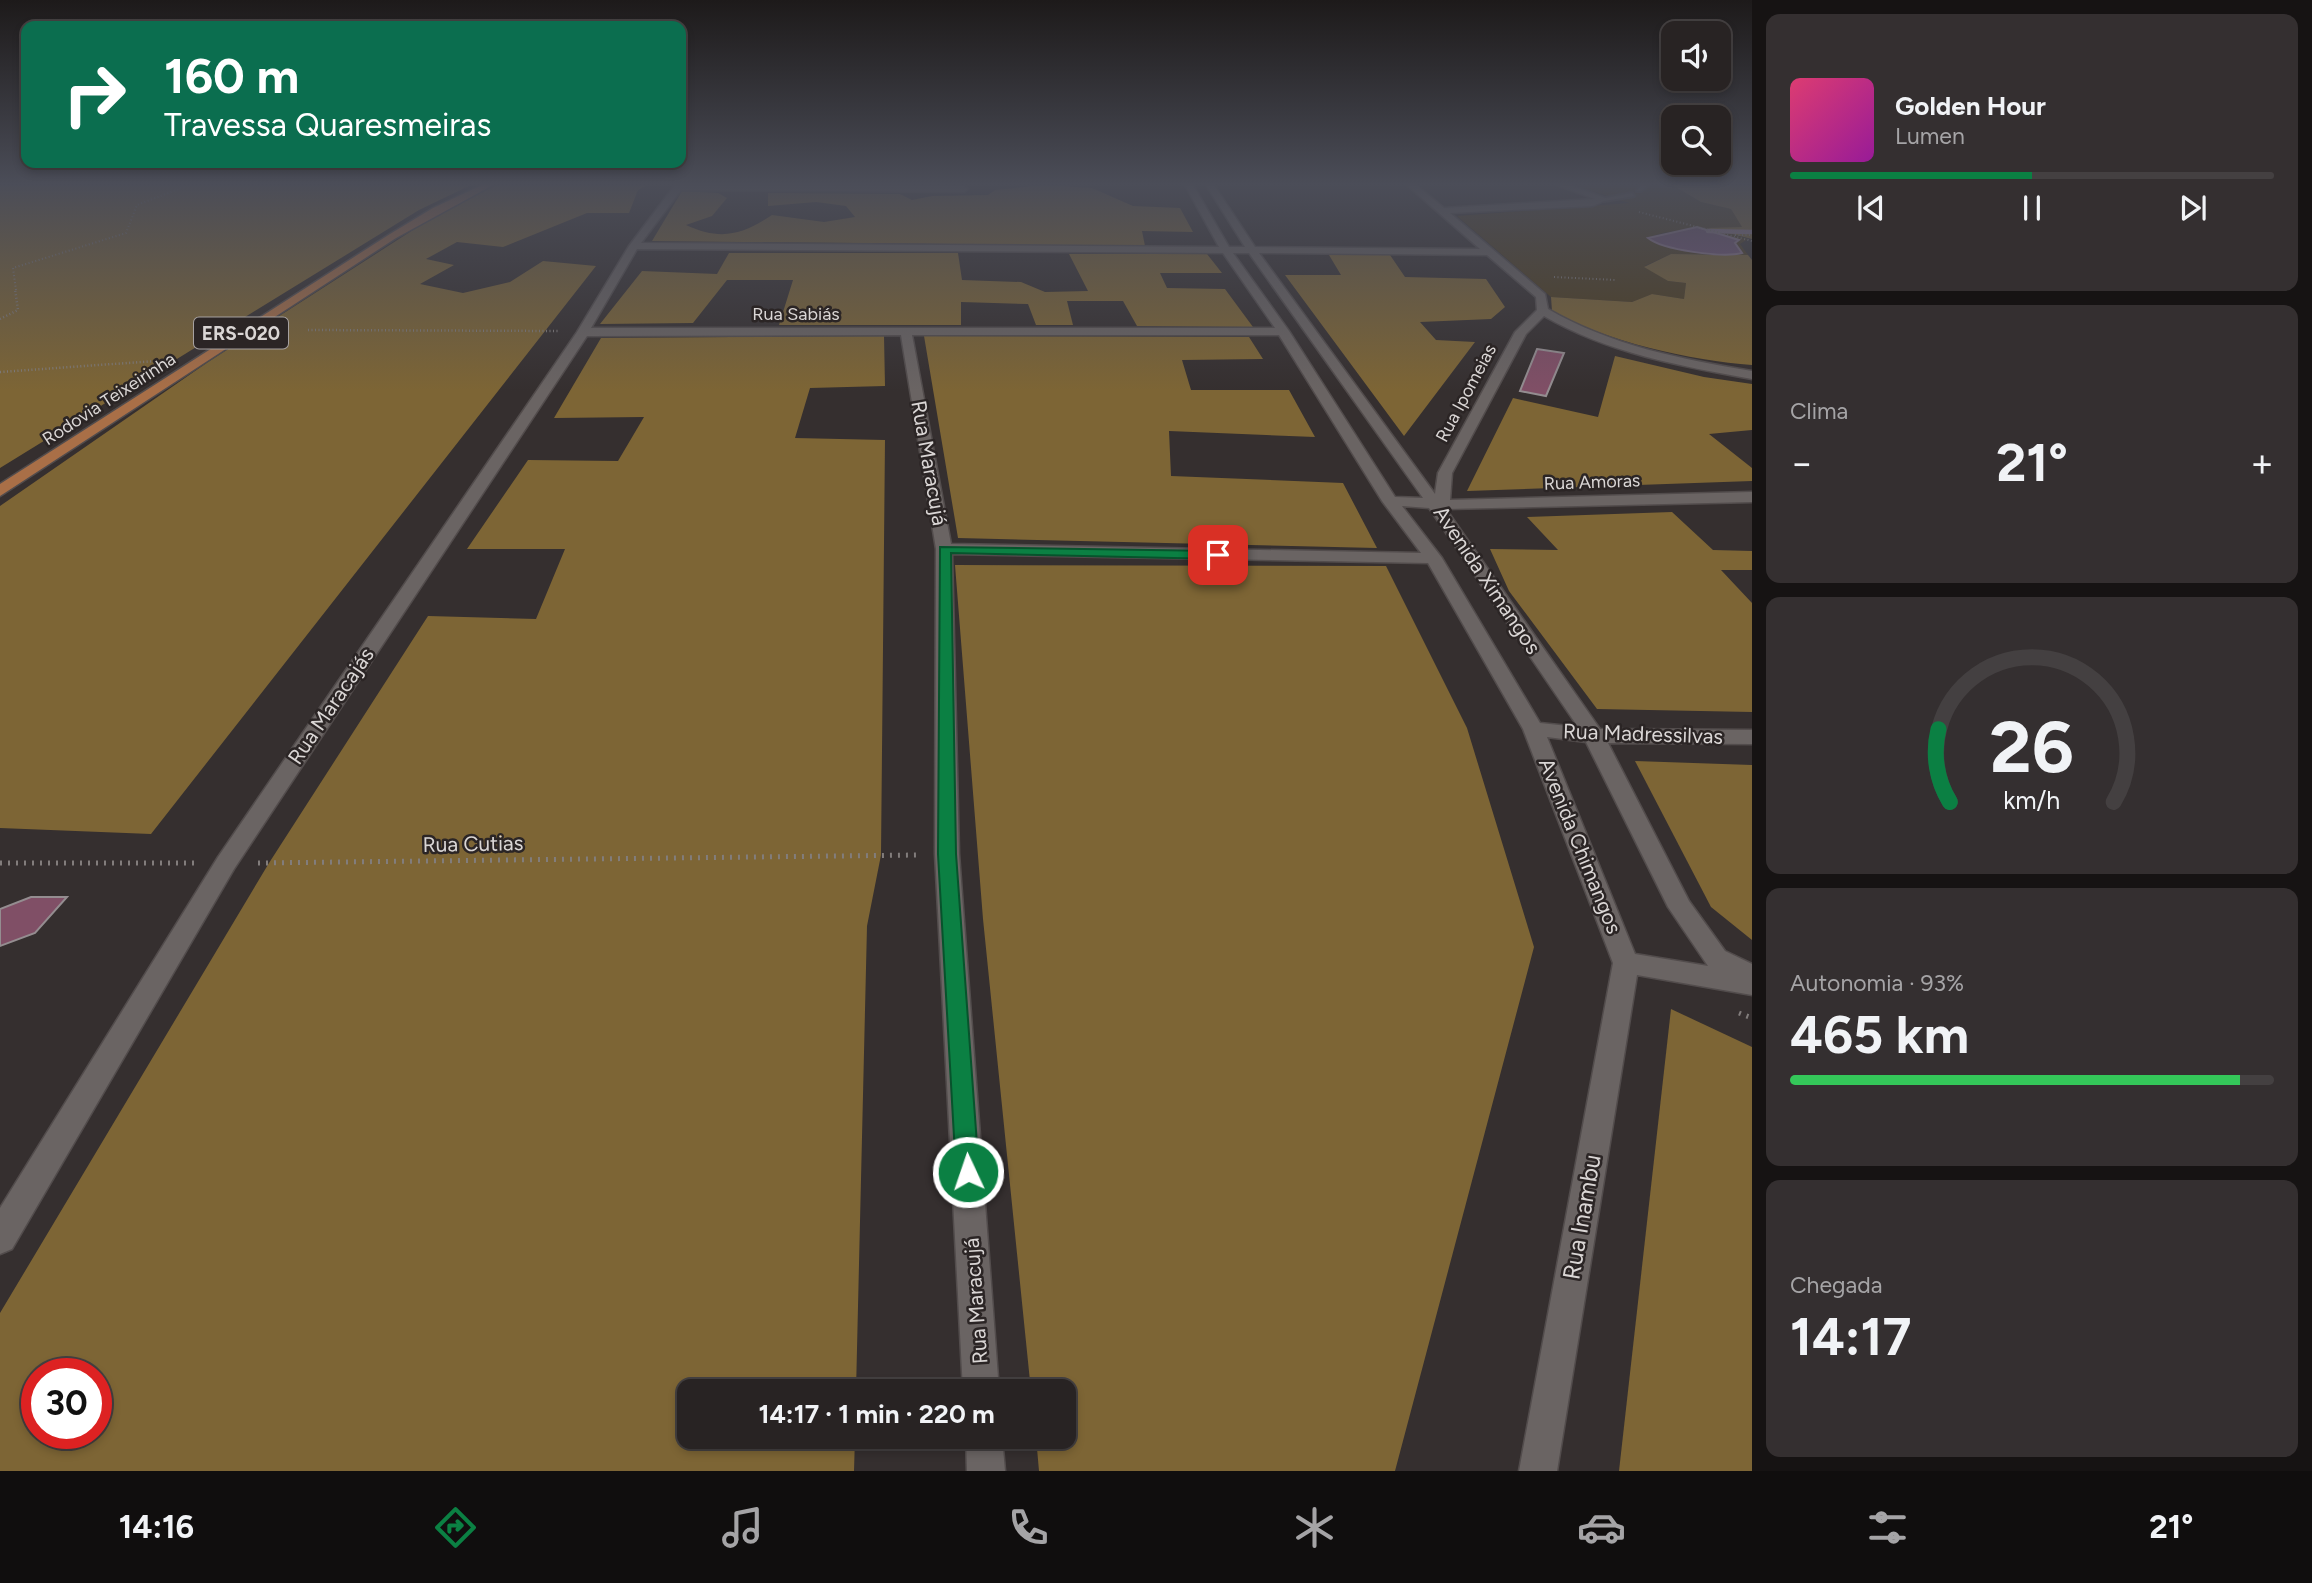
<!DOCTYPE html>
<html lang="pt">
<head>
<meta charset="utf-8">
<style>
  :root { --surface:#282323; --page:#342f30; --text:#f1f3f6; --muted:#a5a4a6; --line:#444041; --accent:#0b8043 }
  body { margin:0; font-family:Figtree,sans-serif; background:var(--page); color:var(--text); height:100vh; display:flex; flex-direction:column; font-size:26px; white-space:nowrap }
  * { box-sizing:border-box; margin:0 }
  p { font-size:23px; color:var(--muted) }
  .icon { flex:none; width:38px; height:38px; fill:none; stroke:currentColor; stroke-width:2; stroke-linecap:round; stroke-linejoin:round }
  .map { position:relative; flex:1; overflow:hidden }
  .sheet { display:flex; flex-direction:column; gap:14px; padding:14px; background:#161313; width:560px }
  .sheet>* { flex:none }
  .top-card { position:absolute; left:21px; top:21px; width:665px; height:147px; border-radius:14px; box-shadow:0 4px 10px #0003,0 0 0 2px var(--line); background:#0b6e4f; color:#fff; overflow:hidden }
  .fabs { position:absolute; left:1661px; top:21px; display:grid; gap:14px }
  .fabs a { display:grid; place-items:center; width:70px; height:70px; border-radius:14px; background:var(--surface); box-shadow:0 4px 10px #0003,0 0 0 2px var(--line); font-size:35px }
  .speed { position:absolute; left:21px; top:1358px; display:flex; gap:14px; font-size:35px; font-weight:700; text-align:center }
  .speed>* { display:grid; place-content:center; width:91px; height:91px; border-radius:50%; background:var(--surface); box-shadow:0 4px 10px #0003,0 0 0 2px var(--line); line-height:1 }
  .speed .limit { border:10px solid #d22; background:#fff; color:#111 }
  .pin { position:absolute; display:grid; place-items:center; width:60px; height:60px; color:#fff; margin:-30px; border-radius:14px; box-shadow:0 4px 10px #0006 }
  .me { position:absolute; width:77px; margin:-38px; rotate:357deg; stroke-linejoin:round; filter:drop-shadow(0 0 5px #0008) }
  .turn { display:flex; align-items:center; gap:24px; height:147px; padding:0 28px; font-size:32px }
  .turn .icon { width:91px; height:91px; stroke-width:2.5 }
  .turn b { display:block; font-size:49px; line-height:60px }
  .big { font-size:52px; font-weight:700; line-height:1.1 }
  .sheet .tile { flex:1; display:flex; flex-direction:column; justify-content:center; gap:10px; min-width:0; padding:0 24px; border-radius:14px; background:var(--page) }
  .sheet .dial { align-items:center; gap:0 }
  .dial svg { height:182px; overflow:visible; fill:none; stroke:var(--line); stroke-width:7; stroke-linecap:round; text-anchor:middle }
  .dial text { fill:var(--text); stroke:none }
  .song { display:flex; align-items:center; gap:21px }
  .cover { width:84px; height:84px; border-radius:10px; background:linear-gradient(135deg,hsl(340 70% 55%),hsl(300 70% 35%)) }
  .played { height:7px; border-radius:4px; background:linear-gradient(90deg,var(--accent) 50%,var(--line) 50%) }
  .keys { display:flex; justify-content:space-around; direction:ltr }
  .heat { display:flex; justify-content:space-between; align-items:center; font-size:38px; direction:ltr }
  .charge { height:10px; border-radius:5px; background:linear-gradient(90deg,#34c759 93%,var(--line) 0) }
  .trip { position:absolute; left:677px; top:1379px; width:399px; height:70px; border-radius:14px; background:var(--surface); box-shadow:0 4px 10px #0003,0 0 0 2px var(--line); font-weight:700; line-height:70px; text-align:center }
  .menu { display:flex; height:112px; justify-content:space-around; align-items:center; background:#100e0e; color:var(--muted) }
  .menu .icon { width:49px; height:49px }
  .menu .current { color:var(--accent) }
  .menu b { font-size:32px; color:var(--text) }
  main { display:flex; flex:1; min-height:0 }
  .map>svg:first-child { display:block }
  .green { fill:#4d3d1e }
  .forest { fill:#7d6535; fill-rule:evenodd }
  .water { fill:#75557d; stroke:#937c97; stroke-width:2 }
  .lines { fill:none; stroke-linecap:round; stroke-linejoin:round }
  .stream { stroke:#937c97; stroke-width:4.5 }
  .building { fill:#804f66; stroke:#948d90; stroke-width:2 }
  .lane-casing { stroke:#524c4c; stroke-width:4 }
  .street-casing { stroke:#524c4c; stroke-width:3 }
  .primary-casing { stroke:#524c4c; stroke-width:3 }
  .path-far2 { stroke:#827d7c; stroke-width:2; stroke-dasharray:1 2.5; stroke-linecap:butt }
  .path-far1 { stroke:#827d7c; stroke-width:2.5; stroke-dasharray:1 2.5; stroke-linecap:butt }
  .path { stroke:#827d7c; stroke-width:5; stroke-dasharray:2 6; stroke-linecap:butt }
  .lane { fill:#6a6463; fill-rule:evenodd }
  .street { fill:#6a6463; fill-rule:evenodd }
  .primary { fill:#a96f47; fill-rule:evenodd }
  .route { fill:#0b8043; stroke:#07532c; stroke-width:2 }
  .labels { text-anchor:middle; stroke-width:5; stroke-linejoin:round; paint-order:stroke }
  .far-street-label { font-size:18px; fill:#dad6d5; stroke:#2b2525 }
  .shield { fill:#2b2525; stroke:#a6a1a0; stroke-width:2 }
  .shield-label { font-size:19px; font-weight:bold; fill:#dad6d5 }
  .street-label { font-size:21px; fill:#dad6d5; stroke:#2b2525 }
  .near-street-label { font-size:24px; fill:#dad6d5; stroke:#2b2525 }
</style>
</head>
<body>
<main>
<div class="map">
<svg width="1752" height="1471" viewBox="0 0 1752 1471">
  <rect width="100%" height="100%" fill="#352f2f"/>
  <!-- green -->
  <path class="green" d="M1574,185H1672L1701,202L1731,209L1743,228H1710L1748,239L1740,244L1748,255H1735L1742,253L1735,243L1738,240C1701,229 1686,226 1649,237L1669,246L1711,254H1671L1645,266L1668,281L1686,283L1684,299L1652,294L1632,302L1551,297L1457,216L1629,203Z"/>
  <!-- forest -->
  <g class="forest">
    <polygon points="0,185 471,185 419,210 0,468"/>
    <polygon points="497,185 647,185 638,190 629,213 587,213 503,247 457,242 426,259 454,265 420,284 463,293 510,282 543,261 596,266 151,834 0,828 0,506 208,362 444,210"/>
    <path d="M1044,185L1092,188L1133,206L1180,208L1193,232L1142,231L1145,246L652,241L682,191L718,193L727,198L712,216L686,225C721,241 742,235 772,215L824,222L855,217L846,206L816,202L768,206V193L900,194L912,200L932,196L988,195L995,190Z"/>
    <polygon points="1672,185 1752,185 1752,239 1707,228 1742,227 1731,209 1701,202"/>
    <polygon points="729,253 958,253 962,280 1021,282 1045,292 1088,291 1069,254 1207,254 1222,273 1160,273 1167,288 1225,289 1253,327 1137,326 1123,301 1067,301 1073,325 1036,325 1028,304 961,302 961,325 779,325 793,280 727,280 693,323 600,324 642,271 717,274"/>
    <path d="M1671,254L1748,255L1752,260V365C1692,361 1604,341 1552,311L1551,297L1632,302L1652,294L1684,299L1686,283L1668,281L1644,267Z"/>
    <polygon points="1329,255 1390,255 1405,277 1486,279 1505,307 1491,319 1420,322 1436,340 1475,342 1404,436 1285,275 1341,275"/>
    <path d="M884,336L885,386L810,388L795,438L885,440L881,855L867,926L856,1391H690V1437H855L854,1471H0V1313L269,863L428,616L536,619L565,549H467L528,460L618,461L644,417L554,418L601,338ZM37,1374H96V1433H37Z"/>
    <polygon points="924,336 1249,337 1263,359 1182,360 1191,390 1289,390 1315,437 1169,431 1171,476 1343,483 1377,548 958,538"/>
    <polygon points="1615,356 1704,377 1752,384 1752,430 1709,434 1752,468 1752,481 1467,491 1513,398 1598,417"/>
    <polygon points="1672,512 1713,550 1752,551 1752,570 1721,570 1752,603 1752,712 1597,709 1509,591 1490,549 1558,550 1527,517"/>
    <polygon points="955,565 1386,566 1467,728 1534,947 1395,1471 1039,1471 1036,1437 1064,1437 1064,1391 1031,1391 983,919"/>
    <polygon points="1635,761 1752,765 1752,940 1711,907"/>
    <polygon points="1671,1009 1752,1047 1752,1471 1619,1471"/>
  </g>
  <!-- water -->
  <path class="water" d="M1697,227L1739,240L1735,243L1742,253C1722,258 1663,250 1648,238Z"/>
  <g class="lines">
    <!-- stream -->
    <polyline class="stream" points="1708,231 1752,232"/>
  </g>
  <!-- building -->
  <g class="building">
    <polygon points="1537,349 1564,353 1546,396 1520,391"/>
    <polygon points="31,897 67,897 35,933 0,946 0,909"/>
  </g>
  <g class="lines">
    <!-- lane casing -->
    <g class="lane-casing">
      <g id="lane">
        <polygon points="1641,185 1648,185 1641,191 1637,191"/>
        <polygon points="1632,193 1634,196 1604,201 1601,199"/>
      </g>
    </g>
    <!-- street casing -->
    <g class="street-casing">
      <g id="street">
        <path d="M675,185L964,186L968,189L964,192L681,190L641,243L1219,247L1185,185H1193L1229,247H1245L1206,185H1214L1255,247L1480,249L1407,185H1416L1444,208L1595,199L1557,185H1570L1608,199L1593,206L1450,213L1545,294L1548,309C1612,346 1681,359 1752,371V379C1680,366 1608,353 1544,316L1526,334L1452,473L1450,500L1752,492V502L1446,509L1600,729L1752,730V744L1608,743L1689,901L1725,951L1752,964V995L1637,975L1557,1471H1519L1613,963L1523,729L1428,563L952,554L959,854L999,1391H963L935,854L936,549L901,335L587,336L234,869L12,1249L0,1254V1208L218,857L577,332L629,246ZM637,249L1223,253L1275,328H591ZM1233,253H1249L1423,498L1395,497L1289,331ZM1259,253L1487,255L1536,297L1537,310L1515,332L1438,473L1435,494ZM912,335H1279L1382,501L1421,553L951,544ZM1402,506L1429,508L1578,727L1540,723L1442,558ZM1547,737L1586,742L1668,907L1708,966L1635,954Z"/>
        <polygon points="966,1437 1002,1437 1005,1471 967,1471"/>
      </g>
    </g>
    <!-- primary casing -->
    <g class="primary-casing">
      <polygon id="primary" points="482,185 493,185 396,238 0,496 0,484 390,234 433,208"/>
    </g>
    <!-- path-far2 -->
    <g class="path-far2">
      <polyline points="1639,212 1752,241"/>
      <polyline points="1735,235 1752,235"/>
      <polyline points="1554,277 1616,280"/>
      <polyline points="16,290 13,268 126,233 137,205 189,185"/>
    </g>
    <!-- path-far1 -->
    <g class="path-far1">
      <polyline points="0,319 18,310 15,289"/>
      <polyline points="308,330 558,331"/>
      <polyline points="0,372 156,361"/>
    </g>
    <!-- path -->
    <g class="path">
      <polyline points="0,863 194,863"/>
      <polyline points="258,863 918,855"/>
      <polyline points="1739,1013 1752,1018"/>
    </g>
    <!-- lane -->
    <use href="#lane" class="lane"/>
    <!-- street -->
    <use href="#street" class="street"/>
    <!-- primary -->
    <use href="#primary" class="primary"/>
  </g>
  <!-- sky -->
  <linearGradient id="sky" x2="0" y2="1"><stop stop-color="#1d1a1a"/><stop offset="0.47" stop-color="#4b4d58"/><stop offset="1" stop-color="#4b4d58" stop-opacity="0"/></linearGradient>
  <rect width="1752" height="391" fill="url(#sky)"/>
  <!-- route -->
  <polygon class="route" points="940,547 1218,551 1224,555 1218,559 951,553 956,854 979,1172 976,1180 968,1183 959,1180 956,1172 938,854"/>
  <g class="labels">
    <!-- far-street labels -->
    <g class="far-street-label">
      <text x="796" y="320">Rua Sabiás</text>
      <text transform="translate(1466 393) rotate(-62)" y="6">Rua Ipomeias</text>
      <text transform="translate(109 399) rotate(-33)" y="6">Rodovia Teixeirinha</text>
      <text transform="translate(1592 482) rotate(-2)" y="6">Rua Amoras</text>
    </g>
    <!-- shield labels -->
    <rect class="shield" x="194" y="317.5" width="94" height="31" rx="5"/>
    <g class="shield-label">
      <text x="241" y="340">ERS-020</text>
    </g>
    <!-- street labels -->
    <g class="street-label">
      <text transform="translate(929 463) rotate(80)" y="7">Rua Maracujá</text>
      <text transform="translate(1487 580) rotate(56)" y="7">Avenida Ximangos</text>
      <text transform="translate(331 706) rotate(-56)" y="7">Rua Maracajás</text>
      <text transform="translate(1643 734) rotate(2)" y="7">Rua Madressilvas</text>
      <text transform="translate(473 844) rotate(-1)" y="7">Rua Cutias</text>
      <text transform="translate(1580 846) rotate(68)" y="7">Avenida Chimangos</text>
      <text transform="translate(976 1301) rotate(-94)" y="7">Rua Maracujá</text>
    </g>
    <!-- near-street labels -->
    <g class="near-street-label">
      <text transform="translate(1582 1217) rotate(-80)" y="8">Rua Inambu</text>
    </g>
  </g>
</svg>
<div class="fabs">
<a><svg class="icon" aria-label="sound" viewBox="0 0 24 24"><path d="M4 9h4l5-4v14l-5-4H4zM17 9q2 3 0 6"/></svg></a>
<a><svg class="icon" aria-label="search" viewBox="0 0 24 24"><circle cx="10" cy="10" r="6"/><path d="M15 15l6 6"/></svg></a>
</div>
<div class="speed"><div class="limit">30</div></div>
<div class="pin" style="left:1218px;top:555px;background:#d93025"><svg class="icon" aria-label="arrive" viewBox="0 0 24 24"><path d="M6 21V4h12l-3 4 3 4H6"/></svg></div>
<svg class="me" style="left:968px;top:1172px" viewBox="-20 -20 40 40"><circle r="17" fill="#0b8043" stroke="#fff" stroke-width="3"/><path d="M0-11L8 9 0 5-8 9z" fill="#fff"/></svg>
<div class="trip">14:17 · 1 min · 220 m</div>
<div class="top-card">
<div class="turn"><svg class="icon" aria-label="right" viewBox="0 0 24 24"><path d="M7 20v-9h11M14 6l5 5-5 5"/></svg><div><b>160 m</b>Travessa Quaresmeiras</div></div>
</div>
</div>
<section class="sheet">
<div class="tile">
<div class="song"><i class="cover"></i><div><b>Golden Hour</b><p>Lumen</p></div></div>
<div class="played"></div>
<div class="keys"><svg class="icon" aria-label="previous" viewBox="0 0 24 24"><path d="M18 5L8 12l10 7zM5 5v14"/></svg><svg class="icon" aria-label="pause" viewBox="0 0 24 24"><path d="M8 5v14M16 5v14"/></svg><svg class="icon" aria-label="next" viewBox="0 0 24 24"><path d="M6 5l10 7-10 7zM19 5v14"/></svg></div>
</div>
<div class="tile"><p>Clima</p>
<div class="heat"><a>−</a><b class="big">21°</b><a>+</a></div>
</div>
<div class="tile dial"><svg viewBox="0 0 100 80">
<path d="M14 69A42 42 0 1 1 86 69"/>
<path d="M14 69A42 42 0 0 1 9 37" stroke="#0b8043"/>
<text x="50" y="56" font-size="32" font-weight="700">26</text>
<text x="50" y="72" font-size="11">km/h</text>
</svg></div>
<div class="tile"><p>Autonomia · 93%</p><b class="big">465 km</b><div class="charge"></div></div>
<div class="tile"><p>Chegada</p><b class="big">14:17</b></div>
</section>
</main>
<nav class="menu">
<b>14:16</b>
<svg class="icon current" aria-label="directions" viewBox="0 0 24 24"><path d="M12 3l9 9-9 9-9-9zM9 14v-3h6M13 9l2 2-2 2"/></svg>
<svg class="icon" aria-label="music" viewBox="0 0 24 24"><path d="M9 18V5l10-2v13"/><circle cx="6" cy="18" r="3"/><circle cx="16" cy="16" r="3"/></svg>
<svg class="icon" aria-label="phone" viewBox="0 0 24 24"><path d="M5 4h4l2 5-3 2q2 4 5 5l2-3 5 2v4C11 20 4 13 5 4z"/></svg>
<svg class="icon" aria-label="climate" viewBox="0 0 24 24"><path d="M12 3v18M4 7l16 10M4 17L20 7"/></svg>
<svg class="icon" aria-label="car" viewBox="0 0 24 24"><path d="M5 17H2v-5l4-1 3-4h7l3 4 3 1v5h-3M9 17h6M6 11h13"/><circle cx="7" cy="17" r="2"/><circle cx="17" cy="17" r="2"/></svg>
<svg class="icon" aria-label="filters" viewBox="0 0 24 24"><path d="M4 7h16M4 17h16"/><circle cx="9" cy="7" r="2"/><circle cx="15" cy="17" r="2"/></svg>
<b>21°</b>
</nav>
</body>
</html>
